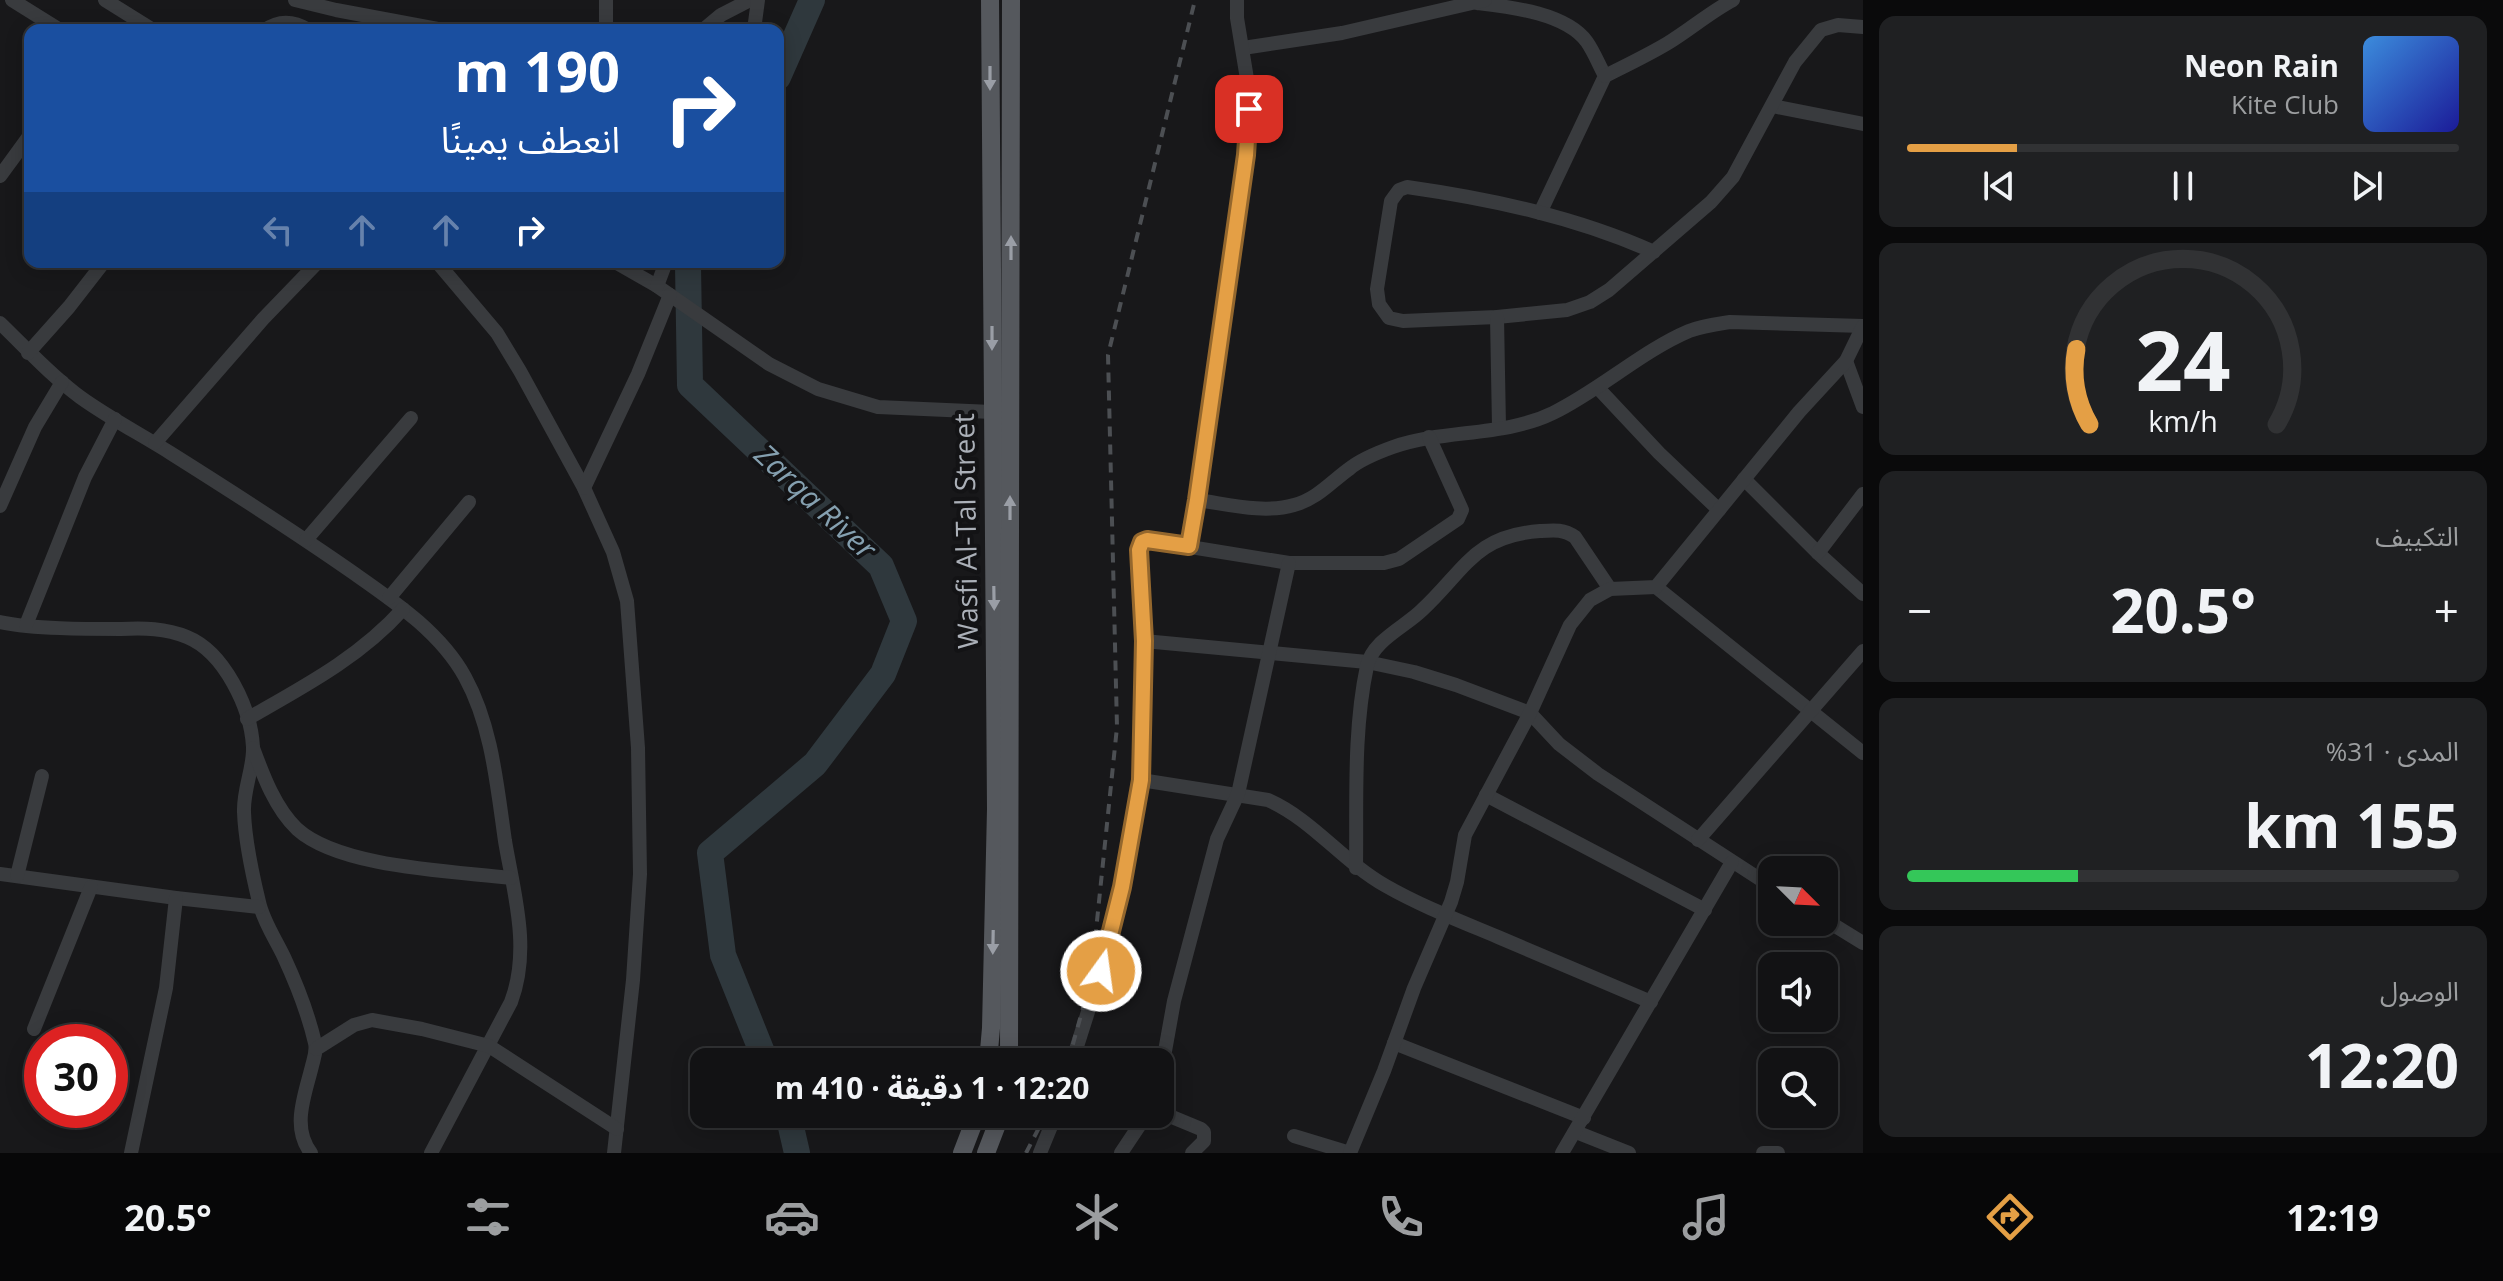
<!DOCTYPE html>
<html lang="ar">
<head>
<meta charset="utf-8">
<style>
  :root { --surface:#121214; --page:#1f2022; --text:#f1f3f6; --muted:#9c9ea0; --line:#313234; --accent:#e49f45 }
  body { margin:0; font-family:"Open Sans","Noto Sans Arabic",sans-serif; background:var(--page); color:var(--text); direction:rtl; height:100vh; display:flex; flex-direction:column; font-size:30px; white-space:nowrap }
  * { box-sizing:border-box; margin:0 }
  p { font-size:26px; color:var(--muted) }
  .icon { flex:none; width:44px; height:44px; fill:none; stroke:currentColor; stroke-width:2; stroke-linecap:round; stroke-linejoin:round }
  .map { position:relative; flex:1; overflow:hidden; direction:ltr }
  .side { display:flex; flex-direction:column; gap:16px; padding:16px; background:#0a0a0b; width:640px }
  .side>* { flex:none }
  .guide { position:absolute; left:24px; top:24px; width:760px; height:244px; border-radius:16px; box-shadow:0 4px 20px #0003,0 0 0 2px var(--line); direction:rtl; background:#1a4fa0; color:#fff; overflow:hidden }
  .needle { width:52px; rotate:114deg }
  .tools { position:absolute; left:1758px; top:856px; display:grid; gap:16px }
  .tools a { display:grid; place-items:center; width:80px; height:80px; border-radius:16px; background:var(--surface); box-shadow:0 4px 20px #0003,0 0 0 2px var(--line); font-size:40px }
  .speed { position:absolute; left:24px; top:1024px; display:flex; gap:16px; font-size:40px; font-weight:700; text-align:center }
  .speed>* { display:grid; place-content:center; width:104px; height:104px; border-radius:50%; background:var(--surface); box-shadow:0 4px 20px #0003,0 0 0 2px var(--line); line-height:1 }
  .speed .limit { border:12px solid #d22; background:#fff; color:#111 }
  .pin { position:absolute; display:grid; place-items:center; width:68px; height:68px; color:#fff; margin:-34px; border-radius:16px; box-shadow:0 4px 12px #0006 }
  .me { position:absolute; width:88px; margin:-44px; rotate:14deg; stroke-linejoin:round; filter:drop-shadow(0 0 6px #0008) }
  .turn { display:flex; align-items:center; gap:28px; height:168px; padding:0 32px; font-size:36px }
  .turn .icon { width:104px; height:104px; stroke-width:2.5 }
  .turn b { display:block; font-size:56px; line-height:68px }
  .lanes { display:flex; align-items:center; height:76px; padding:0 32px; background:#0003; justify-content:center; gap:40px; direction:ltr }
  .lanes .off { opacity:.35 }
  .big { font-size:60px; font-weight:700; line-height:1.1 }
  .side .tile { flex:1; display:flex; flex-direction:column; justify-content:center; gap:12px; min-width:0; padding:0 28px; border-radius:16px; background:var(--page) }
  .side .dial { align-items:center; gap:0 }
  .dial svg { height:208px; overflow:visible; fill:none; stroke:var(--line); stroke-width:7; stroke-linecap:round; text-anchor:middle }
  .dial text { fill:var(--text); stroke:none }
  .song { display:flex; align-items:center; gap:24px }
  .cover { width:96px; height:96px; border-radius:12px; background:linear-gradient(135deg,hsl(210 70% 55%),hsl(240 70% 35%)) }
  .played { height:8px; border-radius:4px; background:linear-gradient(90deg,var(--accent) 20%,var(--line) 20%) }
  .keys { display:flex; justify-content:space-around; direction:ltr }
  .heat { display:flex; justify-content:space-between; align-items:center; font-size:44px; direction:ltr }
  .charge { height:12px; border-radius:6px; background:linear-gradient(90deg,#34c759 31%,var(--line) 0) }
  .trip { position:absolute; left:690px; top:1048px; width:484px; height:80px; border-radius:16px; background:var(--surface); box-shadow:0 4px 20px #0003,0 0 0 2px var(--line); font-weight:700; line-height:80px; text-align:center; direction:rtl }
  .tab-bar { display:flex; height:128px; justify-content:space-around; align-items:center; background:#070708; color:var(--muted) }
  .tab-bar .icon { width:56px; height:56px }
  .tab-bar .active { color:var(--accent) }
  .tab-bar b { font-size:36px; color:var(--text) }
  main { display:flex; flex:1; min-height:0 }
  .map>svg:first-child { display:block }
  .lines { fill:none; stroke-linecap:round; stroke-linejoin:round }
  .river { stroke:#2f383d; stroke-width:26 }
  .minor { stroke:#393b3e; stroke-width:14 }
  .major { stroke:#55585d; stroke-width:18 }
  .rail { stroke:#4c4f53; stroke-width:4; stroke-dasharray:10 8; stroke-linecap:butt }
  .oneway { fill:#9a9ea6 }
  .route-casing { stroke:#94672d; stroke-width:20 }
  .route { stroke:#e49f45; stroke-width:14 }
  .labels { text-anchor:middle; stroke-width:8; stroke-linejoin:round; paint-order:stroke }
  .street-label { font-size:28px; fill:#abb0b8; stroke:#131315 }
  .water-label { font-size:30px; font-style:italic; fill:#85a0b0; stroke:#131315 }
</style>
</head>
<body>
<main>
<section class="side">
<div class="tile">
<div class="song"><i class="cover"></i><div><b>Neon Rain</b><p>Kite Club</p></div></div>
<div class="played"></div>
<div class="keys"><svg class="icon" aria-label="previous" viewBox="0 0 24 24"><path d="M18 5L8 12l10 7zM5 5v14"/></svg><svg class="icon" aria-label="pause" viewBox="0 0 24 24"><path d="M8 5v14M16 5v14"/></svg><svg class="icon" aria-label="next" viewBox="0 0 24 24"><path d="M6 5l10 7-10 7zM19 5v14"/></svg></div>
</div>
<div class="tile dial"><svg viewBox="0 0 100 80">
<path d="M14 69A42 42 0 1 1 86 69"/>
<path d="M14 69A42 42 0 0 1 9 40" stroke="#e49f45"/>
<text x="50" y="56" font-size="32" font-weight="700">24</text>
<text x="50" y="72" font-size="11">km/h</text>
</svg></div>
<div class="tile"><p>التكييف</p>
<div class="heat"><a>−</a><b class="big">20.5°</b><a>+</a></div>
</div>
<div class="tile"><p>المدى · 31%</p><b class="big">155 km</b><div class="charge"></div></div>
<div class="tile"><p>الوصول</p><b class="big">12:20</b></div>
</section>
<div class="map">
<svg width="1863" height="1153" viewBox="0 0 1863 1153">
  <rect width="100%" height="100%" fill="#18181a"/>
  <g class="lines">
    <!-- river -->
    <g class="river">
      <polyline points="778,77 812,0"/>
      <polyline points="690,262 688,266 690,385 881,566 904,621 883,674 815,764 710,853 723,955 766,1062"/>
      <polyline points="788,1114 797,1153"/>
    </g>
    <!-- minor -->
    <g class="minor">
      <polyline points="12,0 60,30"/>
      <polyline points="105,0 153,30"/>
      <polyline points="295,0 336,10 443,30"/>
      <polyline points="606,0 606,30"/>
      <path d="M1477,3C1510,7 1566,13 1587,42C1594,52 1599,65 1605,76L1540,213"/>
      <path d="M265,30C280,19 294,21 309,30"/>
      <polyline points="703,30 721,15 750,0"/>
      <polyline points="754,30 758,0"/>
      <polyline points="1243,48 1342,33 1485,0"/>
      <path d="M1605,76C1627,65 1648,55 1668,43C1691,29 1710,12 1733,0"/>
      <polyline points="1772,106 1863,124"/>
      <polyline points="0,176 30,135"/>
      <path d="M1654,252C1576,217 1491,199 1407,187L1399,190L1391,201L1377,289L1379,304L1389,318L1403,321L1497,317L1567,310L1590,302L1609,290L1711,202L1733,177L1795,62L1821,30L1838,25L1863,27"/>
      <polyline points="437,262 497,333 520,371 584,488 613,552 627,601 638,748 640,874 633,980 614,1153"/>
      <polyline points="615,262 657,286 769,364 818,389 878,407 992,412"/>
      <polyline points="657,286 666,262"/>
      <polyline points="1497,317 1499,427"/>
      <path d="M0,323C26,348 50,375 80,397C109,418 142,435 172,454C234,493 295,532 355,574C395,602 441,633 465,677C492,726 497,786 505,841C514,894 531,949 511,1002L431,1153"/>
      <polyline points="28,353 69,307 104,262"/>
      <polyline points="1846,361 1863,407"/>
      <polyline points="1598,388 1659,453 1719,510"/>
      <polyline points="155,443 263,319 318,262"/>
      <polyline points="1744,479 1818,553 1863,594"/>
      <polyline points="584,488 638,374 670,295"/>
      <path d="M1197,500C1227,504 1264,514 1294,505C1317,499 1331,482 1349,469C1361,459 1379,452 1393,447C1444,429 1504,437 1553,413C1600,390 1642,351 1689,331C1702,326 1717,324 1730,322L1863,326"/>
      <polyline points="0,506 35,427 62,382"/>
      <polyline points="306,540 411,418"/>
      <polyline points="1189,546 1197,500 1249,127 1249,91 1237,18 1237,0"/>
      <polyline points="1818,553 1863,494"/>
      <polyline points="1656,587 1863,753"/>
      <polyline points="389,598 469,502"/>
      <path d="M0,622C33,629 87,629 121,629C144,628 165,628 187,637C224,652 251,708 253,747C254,767 243,790 244,812C245,842 252,873 259,902C263,921 276,940 284,957C297,985 308,1013 315,1043C317,1051 314,1058 312,1066C305,1095 291,1127 311,1153"/>
      <polyline points="26,625 85,477 115,419"/>
      <polyline points="1144,641 1367,662 1414,672 1456,685 1530,713 1559,744 1598,774 1772,887"/>
      <path d="M247,719C303,687 359,658 403,609"/>
      <path d="M253,748C263,775 275,808 297,829C340,868 453,871 511,878"/>
      <path d="M1141,780L1268,800C1313,820 1342,861 1386,886C1421,906 1460,921 1498,937C1549,959 1600,980 1651,1002"/>
      <polyline points="1486,795 1705,910"/>
      <polyline points="1698,840 1863,651"/>
      <path d="M1356,868C1357,801 1353,732 1367,666C1373,640 1405,627 1422,610C1465,570 1474,536 1540,531C1554,530 1564,529 1575,537L1610,589"/>
      <polyline points="0,874 176,898 259,907"/>
      <polyline points="17,876 42,776"/>
      <polyline points="1824,919 1863,943"/>
      <polyline points="34,1029 91,887"/>
      <polyline points="1394,1043 1584,1118"/>
      <polyline points="316,1049 354,1025 372,1020 422,1029 489,1046 617,1129"/>
      <polyline points="1072,1062 1101,971 1122,887 1141,780 1144,641 1139,556 1142,542 1147,540 1289,563 1384,563 1399,559 1458,519 1462,510 1429,437"/>
      <polyline points="1160,1079 1174,1001 1217,839 1238,794 1289,563"/>
      <polyline points="1160,1112 1201,1129 1204,1132 1204,1141 1192,1153"/>
      <polyline points="1576,1132 1629,1153"/>
      <polyline points="1294,1136 1350,1153"/>
      <polyline points="131,1153 166,988 176,898"/>
      <polyline points="1040,1153 1056,1114"/>
      <polyline points="1121,1153 1147,1114"/>
      <polyline points="1350,1153 1384,1071 1414,988 1451,902 1457,882 1465,835 1530,713 1570,625 1590,600 1610,589 1656,587 1799,412 1846,361 1863,326"/>
      <polyline points="1562,1153 1732,862"/>
      <polyline points="1763,1153 1778,1153"/>
    </g>
    <!-- major -->
    <g class="major">
      <polyline points="988,1062 991,1028 996,809 990,0"/>
      <polyline points="1009,1062 1011,0"/>
      <polyline points="962,1153 977,1114"/>
      <polyline points="986,1153 1001,1114"/>
    </g>
    <!-- rail -->
    <g class="rail">
      <polyline points="1068,1062 1091,979 1117,727 1108,355 1195,0"/>
      <polyline points="1026,1153 1046,1114"/>
    </g>
  </g>
  <!-- one-way arrows -->
  <defs><path id="oneway-solid" d="M-6-.8H1V-3.2L6.5 0L1 3.2V.8H-6Z" transform="scale(2)"/></defs>
  <g class="oneway">
    <use href="#oneway-solid" transform="translate(990 78) rotate(90)"/>
    <use href="#oneway-solid" transform="translate(1011 248) rotate(-90)"/>
    <use href="#oneway-solid" transform="translate(992 338) rotate(90)"/>
    <use href="#oneway-solid" transform="translate(1010 508) rotate(-90)"/>
    <use href="#oneway-solid" transform="translate(994 598) rotate(89)"/>
    <use href="#oneway-solid" transform="translate(993 942) rotate(91)"/>
  </g>
  <g class="lines">
    <!-- route casing -->
    <g class="route-casing">
      <polyline id="route" points="1101,971 1122,887 1141,780 1144,641 1139,550 1142,542 1147,540 1189,546 1197,500 1246,155 1249,109"/>
    </g>
    <!-- route -->
    <use href="#route" class="route"/>
  </g>
  <g class="labels">
    <!-- street labels -->
    <g class="street-label">
      <text transform="translate(966 531) rotate(-91)" y="10">Wasfi Al-Tal Street</text>
    </g>
    <!-- water labels -->
    <g class="water-label">
      <text transform="translate(815 502) rotate(43)" y="10">Zarqa River</text>
    </g>
  </g>
</svg>
<div class="tools">
<a><svg class="needle" viewBox="-14 -14 28 28"><path d="M0-13l5 13h-10z" fill="#e53935"/><path d="M0 13l5-13h-10z" fill="#9c9ea0"/></svg></a>
<a><svg class="icon" aria-label="sound" viewBox="0 0 24 24"><path d="M4 9h4l5-4v14l-5-4H4zM17 9q2 3 0 6"/></svg></a>
<a><svg class="icon" aria-label="search" viewBox="0 0 24 24"><circle cx="10" cy="10" r="6"/><path d="M15 15l6 6"/></svg></a>
</div>
<div class="speed"><div class="limit">30</div></div>
<div class="pin" style="left:1249px;top:109px;background:#d93025"><svg class="icon" aria-label="arrive" viewBox="0 0 24 24"><path d="M6 21V4h12l-3 4 3 4H6"/></svg></div>
<svg class="me" style="left:1101px;top:971px" viewBox="-20 -20 40 40"><circle r="17" fill="#e49f45" stroke="#fff" stroke-width="3"/><path d="M0-11L8 9 0 5-8 9z" fill="#fff"/></svg>
<div class="trip">12:20 · 1 دقيقة · 410 m</div>
<div class="guide">
<div class="turn"><svg class="icon" aria-label="right" viewBox="0 0 24 24"><path d="M7 20v-9h11M14 6l5 5-5 5"/></svg><div><b>190 m</b>انعطف يمينًا</div></div>
<div class="lanes"><svg class="icon off" aria-label="left" viewBox="0 0 24 24"><path d="M17 20v-9H6M10 6l-5 5 5 5"/></svg><svg class="icon off" aria-label="ahead" viewBox="0 0 24 24"><path d="M12 20V5M6 11l6-6 6 6"/></svg><svg class="icon off" aria-label="ahead" viewBox="0 0 24 24"><path d="M12 20V5M6 11l6-6 6 6"/></svg><svg class="icon" aria-label="right" viewBox="0 0 24 24"><path d="M7 20v-9h11M14 6l5 5-5 5"/></svg></div>
</div>
</div>
</main>
<nav class="tab-bar">
<b>12:19</b>
<svg class="icon active" aria-label="directions" viewBox="0 0 24 24"><path d="M12 3l9 9-9 9-9-9zM9 14v-3h6M13 9l2 2-2 2"/></svg>
<svg class="icon" aria-label="music" viewBox="0 0 24 24"><path d="M9 18V5l10-2v13"/><circle cx="6" cy="18" r="3"/><circle cx="16" cy="16" r="3"/></svg>
<svg class="icon" aria-label="phone" viewBox="0 0 24 24"><path d="M5 4h4l2 5-3 2q2 4 5 5l2-3 5 2v4C11 20 4 13 5 4z"/></svg>
<svg class="icon" aria-label="climate" viewBox="0 0 24 24"><path d="M12 3v18M4 7l16 10M4 17L20 7"/></svg>
<svg class="icon" aria-label="car" viewBox="0 0 24 24"><path d="M5 17H2v-5l4-1 3-4h7l3 4 3 1v5h-3M9 17h6M6 11h13"/><circle cx="7" cy="17" r="2"/><circle cx="17" cy="17" r="2"/></svg>
<svg class="icon" aria-label="filters" viewBox="0 0 24 24"><path d="M4 7h16M4 17h16"/><circle cx="9" cy="7" r="2"/><circle cx="15" cy="17" r="2"/></svg>
<b>20.5°</b>
</nav>
</body>
</html>
